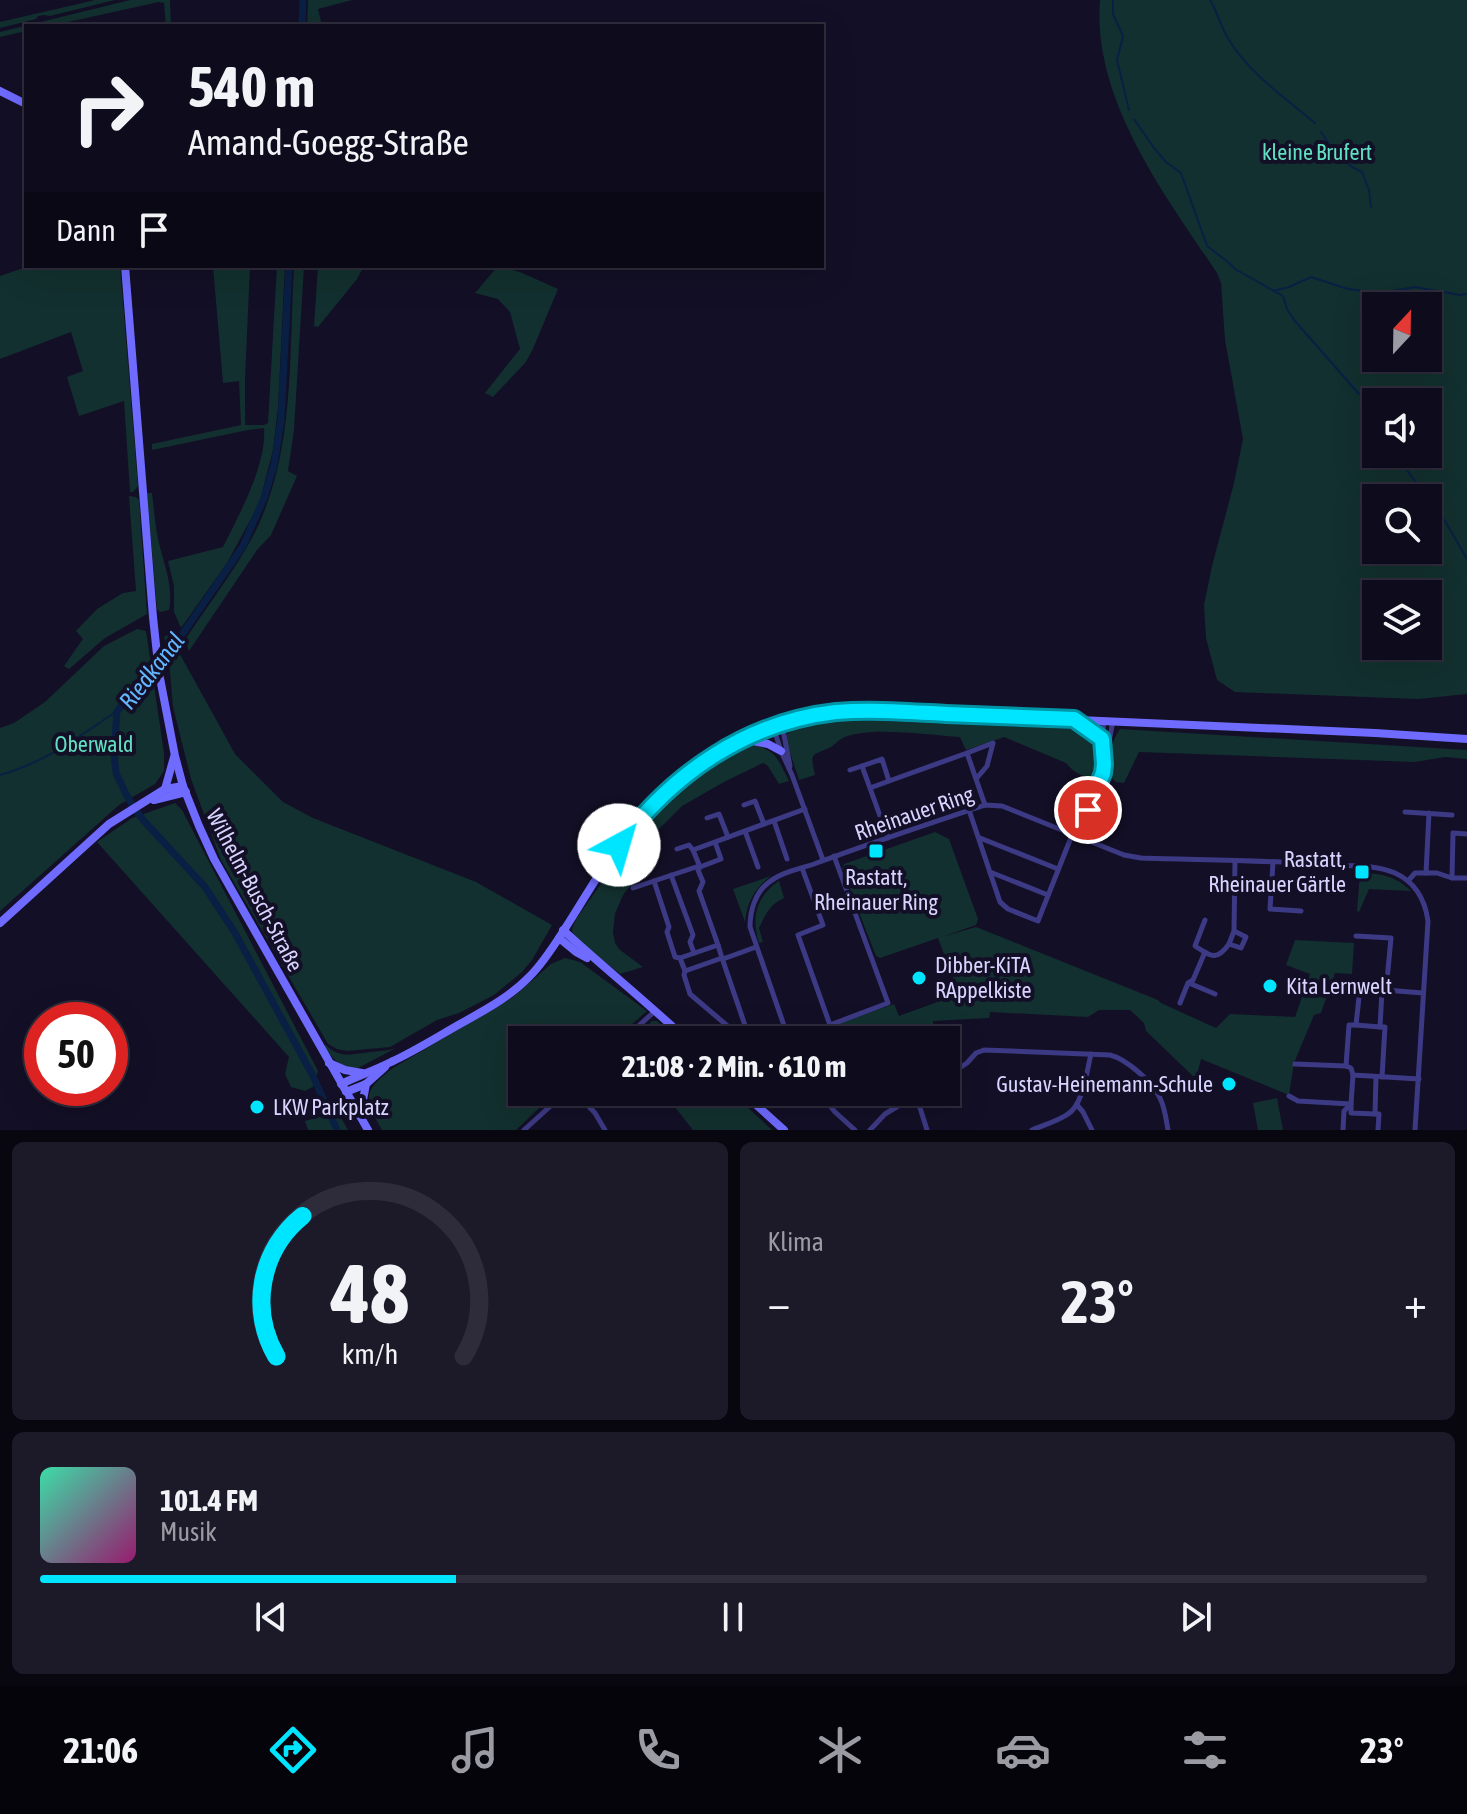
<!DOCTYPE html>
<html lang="de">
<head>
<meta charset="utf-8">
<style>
  :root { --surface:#0e0b1c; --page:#1c1929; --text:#f1f3f6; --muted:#9b9ba3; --line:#2e2b3b; --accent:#00e5ff }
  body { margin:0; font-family:"Asap Condensed",sans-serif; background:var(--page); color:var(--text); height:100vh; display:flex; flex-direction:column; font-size:30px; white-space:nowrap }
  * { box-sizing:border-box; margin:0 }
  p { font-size:26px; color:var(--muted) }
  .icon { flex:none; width:44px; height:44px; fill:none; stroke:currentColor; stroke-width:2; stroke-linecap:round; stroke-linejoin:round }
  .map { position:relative; height:1130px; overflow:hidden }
  .side { display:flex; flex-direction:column; gap:12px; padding:12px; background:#08060f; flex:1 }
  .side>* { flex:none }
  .banner { position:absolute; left:24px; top:24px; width:800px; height:244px; border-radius:0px; box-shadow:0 8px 32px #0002,0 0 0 2px var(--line); background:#0e0b1c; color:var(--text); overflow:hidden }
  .needle { width:52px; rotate:22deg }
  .tools { position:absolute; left:1362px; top:292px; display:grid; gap:16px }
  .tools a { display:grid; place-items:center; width:80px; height:80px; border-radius:0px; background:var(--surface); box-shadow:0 8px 32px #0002,0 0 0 2px var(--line); font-size:40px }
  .speed { position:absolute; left:24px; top:1002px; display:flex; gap:16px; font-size:40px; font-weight:700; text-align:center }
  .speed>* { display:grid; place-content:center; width:104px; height:104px; border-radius:50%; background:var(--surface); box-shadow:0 8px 32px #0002,0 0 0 2px var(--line); line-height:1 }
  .speed .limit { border:12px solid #d22; background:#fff; color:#111 }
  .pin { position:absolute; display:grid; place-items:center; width:68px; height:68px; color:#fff; margin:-34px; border:4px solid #fff; border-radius:50%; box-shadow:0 2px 8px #0007 }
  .me { position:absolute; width:88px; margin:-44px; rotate:39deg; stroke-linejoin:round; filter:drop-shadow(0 0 6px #0008) }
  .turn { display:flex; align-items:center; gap:28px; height:168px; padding:0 32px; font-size:36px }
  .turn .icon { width:104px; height:104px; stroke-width:2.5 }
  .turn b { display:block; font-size:56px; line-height:68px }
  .then { display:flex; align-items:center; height:76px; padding:0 32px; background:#0003; gap:16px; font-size:30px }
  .big { font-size:60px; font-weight:700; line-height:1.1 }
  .side .widget { flex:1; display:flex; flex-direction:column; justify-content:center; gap:12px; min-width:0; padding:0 28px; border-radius:12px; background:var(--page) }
  .side .dial { align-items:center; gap:0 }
  .dial svg { height:208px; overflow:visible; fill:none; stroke:var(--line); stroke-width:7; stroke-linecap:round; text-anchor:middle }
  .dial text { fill:var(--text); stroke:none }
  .song { display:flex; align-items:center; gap:24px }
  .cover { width:96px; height:96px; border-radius:12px; background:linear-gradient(135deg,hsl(160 70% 55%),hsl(320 70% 35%)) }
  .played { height:8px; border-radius:4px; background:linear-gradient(90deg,var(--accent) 30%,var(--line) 30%) }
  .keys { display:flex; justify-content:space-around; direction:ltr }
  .heat { display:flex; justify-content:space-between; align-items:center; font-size:44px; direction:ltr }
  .side .tiles { flex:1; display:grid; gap:12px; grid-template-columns:1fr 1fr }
  .widget:last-child { grid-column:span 2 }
  .trip { position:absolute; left:508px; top:1026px; width:452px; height:80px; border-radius:0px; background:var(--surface); box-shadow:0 8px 32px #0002,0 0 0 2px var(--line); font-weight:700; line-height:80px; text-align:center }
  .dock { display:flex; height:128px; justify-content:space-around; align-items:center; background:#06040b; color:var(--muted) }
  .dock .icon { width:56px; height:56px }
  .dock .on { color:var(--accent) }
  .dock b { font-size:36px; color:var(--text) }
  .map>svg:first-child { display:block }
  .green { fill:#12302f; fill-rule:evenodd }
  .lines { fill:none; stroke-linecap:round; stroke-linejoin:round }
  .stream { stroke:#0a1f44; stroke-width:2 }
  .canal { stroke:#0a1f44; stroke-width:7 }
  .street { stroke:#3d3a85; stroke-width:5 }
  .secondary { stroke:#6f6bff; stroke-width:8 }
  .route-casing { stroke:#0095a6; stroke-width:20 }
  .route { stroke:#00e5ff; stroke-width:14 }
  .poi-dot { fill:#00e5ff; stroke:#130f26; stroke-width:3 }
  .labels { text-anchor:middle; stroke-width:8; stroke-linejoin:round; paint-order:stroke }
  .park-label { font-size:22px; fill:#5fe0c0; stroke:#130f26 }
  .street-label { font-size:22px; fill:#d9d4ff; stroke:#130f26 }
  .poi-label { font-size:22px; fill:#d9d4ff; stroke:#130f26; text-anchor:start }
  .water-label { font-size:24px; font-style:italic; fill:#62b6ff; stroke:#130f26 }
</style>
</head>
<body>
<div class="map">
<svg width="1467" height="1130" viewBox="0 0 1467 1130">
  <rect width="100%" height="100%" fill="#130f26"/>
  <!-- green -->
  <g class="green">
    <polygon points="95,0 115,0 50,16 44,15 38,16 36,19 0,28 0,22"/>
    <polygon points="130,0 170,0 171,26 166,26 164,3 159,2 50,26 26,26 26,31 0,37 0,32"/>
    <polygon points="308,0 352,0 318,9 322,26 307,26"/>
    <path d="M1100,0H1467V694L1418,699L1235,692L1217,680L1206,638L1204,605L1212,566L1234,483L1243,439L1225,340L1221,283L1217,273C1165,195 1092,99 1100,0ZM1376,306H1428V358H1376ZM1376,402H1428V454H1376ZM1376,498H1428V550H1376ZM1376,594H1428V646H1376Z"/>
    <polygon points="29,266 120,266 138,486 133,492 130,492 124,401 79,416 67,377 83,371 71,332 0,359 0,276"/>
    <path d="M213,266H250L245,379V425H264L268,423L277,266H285L278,408L273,450L259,504L227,563L181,628L174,612V586L168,561L223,547C239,515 267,464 264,428L248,430L152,450V444L241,425L239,381L223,383Z"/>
    <path d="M294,266H304L294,430L288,471L297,476L271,535L257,550L189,651L185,640C208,605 240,564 258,526C295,446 289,353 294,266Z"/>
    <polygon points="318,266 364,266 357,279 318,327 314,326"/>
    <polygon points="498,266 520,272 558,289 532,351 525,363 493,397 485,393 520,349 510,312 498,299 475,293"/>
    <path d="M147,493H152C154,508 155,524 158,539C163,562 174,586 169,610L160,612L157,609Z"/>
    <polygon points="129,496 136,497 139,500 147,614 105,638 69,669 64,666 83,639 76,631 97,609 123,593 136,591"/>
    <polygon points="137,629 146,631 164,753 164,771 155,784 119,805 0,911 0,728 14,723 45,702 104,646"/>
    <polygon points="171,633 181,656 235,754 283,802 313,818 476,882 552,925 532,960 522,972 494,995 459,1013 437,1020 390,1047 347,1051 337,1049 328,1044 221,860 191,779 173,707 169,660 164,637"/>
    <path d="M837,719L1074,729C1098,738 1101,753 1094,776C1084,779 1072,771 1066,763L1004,737L966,750L960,737C930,735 871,726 845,737C839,739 835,745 829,748C811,756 810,752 815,775L799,780L786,740L787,734L799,726Z"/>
    <path d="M1120,729L1467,750V759L1445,757L1415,762L1139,752L1124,783L1116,782C1112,778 1109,775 1108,770C1106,758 1113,739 1120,729Z"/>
    <path d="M753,745C777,750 778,760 789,781L779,784L768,766L763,763L724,782L682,806L658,830L650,842L631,885L623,895L615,914L613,932L615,943L620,950L643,967L620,974C611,966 572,940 572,930C572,927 576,920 577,918L648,816C680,782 710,762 753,745Z"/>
    <polygon points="175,803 182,810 318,1071 313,1087 305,1091 291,1087 285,1074 289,1057 97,842 132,818"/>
    <polygon points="935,832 949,839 978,919 976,925 942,937 976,927 1158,1000 1161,1003 1216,1028 1230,1014 1295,1017 1310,974 1286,965 1295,940 1354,943 1352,974 1335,973 1321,1013 1314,1015 1294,1063 1289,1095 1201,1059 1196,1079 1146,1031 1144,1023 1130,1010 1099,1010 1088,1017 990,1012 989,1018 933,1021 934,1040 802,1040 801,1037 894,1004 899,1016 959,994 938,938 880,958 876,956 842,869 844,864"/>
    <path d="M1360,873C1380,873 1396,876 1411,891L1369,889L1359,912L1357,911Z"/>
    <path d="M771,876C755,888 747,902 745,922L733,889Z"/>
    <path d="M779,881L784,898C769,905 766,914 759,928L763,942L759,943C751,918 756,896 779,881Z"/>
    <path d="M565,958L580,962L647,1011L614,1040H522V1092H556L516,1130H382C363,1097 363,1091 393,1068L512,998L551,964Z"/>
    <polygon points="652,1021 657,1021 677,1040 633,1040"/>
    <path d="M326,1045C338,1057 347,1055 363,1053C374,1051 384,1052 396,1048L358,1068C341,1070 333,1059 324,1046Z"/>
    <polygon points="663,1092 731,1092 772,1130 693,1130"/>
    <polygon points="1277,1098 1283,1130 1258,1130 1253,1103"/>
    <polygon points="339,1114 348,1130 308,1130 305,1121 326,1115"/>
  </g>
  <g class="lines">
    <!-- stream -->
    <g class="stream">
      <polyline points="1113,0 1113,14 1123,36 1117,60 1129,110"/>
      <path d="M1210,0C1218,13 1221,28 1229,40C1250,74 1285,98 1315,123"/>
      <polyline points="1134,119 1154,148 1166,162 1181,173 1207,246 1228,262 1235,269 1283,296 1287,309 1294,320 1359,394"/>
      <polyline points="1321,132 1331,147 1352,167 1362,172 1369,190 1371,207"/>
      <polyline points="1273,291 1289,287 1311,277 1348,289 1372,292"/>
      <polyline points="1386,292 1415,287 1460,295 1467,294"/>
      <polyline points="1373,410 1376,416"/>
      <polyline points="1397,457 1445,521 1467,559"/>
      <path d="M0,775C44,763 80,736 117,711"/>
    </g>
    <!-- canal -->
    <g class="canal">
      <polyline points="302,26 303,0"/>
      <polyline points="289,266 281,420 274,465 264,498 243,546 188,626 171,650 117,711 114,754 116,773 126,794 134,808 144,821 205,887 235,933 313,1076 337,1130"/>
    </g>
    <!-- street -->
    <g class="street">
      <polyline points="782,725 790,766"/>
      <polyline points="773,726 781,751 792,775 823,860"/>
      <polyline points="1104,759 1102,739 1104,721"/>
      <polyline points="850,770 862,766"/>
      <polyline points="976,779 987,766 993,743 967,753 985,805"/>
      <polyline points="889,781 967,753"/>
      <polyline points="870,788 889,781 882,759 862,766 888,838"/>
      <polyline points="744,805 755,801 764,824"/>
      <polyline points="969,810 1000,902 1008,909 1038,921 1072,835"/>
      <polyline points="1405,812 1452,815"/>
      <polyline points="707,818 719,814 728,837"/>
      <polyline points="774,821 787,859"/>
      <polyline points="745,831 758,867"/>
      <polyline points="1077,837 1102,777 1113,721"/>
      <polyline points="980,838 1058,869"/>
      <polyline points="715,842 721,859 700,867 693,850 805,809"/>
      <polyline points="677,849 689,845 693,850"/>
      <polyline points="1273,862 1270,909 1301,911"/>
      <polyline points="700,867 698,870 703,882 699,891 718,945"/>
      <polyline points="802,868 823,925 798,935 830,1025 888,1003 834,856"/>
      <polyline points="990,872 1048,895"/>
      <polyline points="1426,873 1429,813"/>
      <polyline points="671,875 693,935 690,942 694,953"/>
      <polyline points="1452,878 1453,833 1467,834"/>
      <polyline points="654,881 669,927 667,932 675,957 680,958 685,971 722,958 718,945 680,958"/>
      <polyline points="1408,881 1415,873 1437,873 1452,878 1467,878"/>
      <polyline points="633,888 699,866"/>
      <path d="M1205,920L1195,946C1211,956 1216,962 1229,944"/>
      <polyline points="1234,931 1246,937 1241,948 1229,944 1234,931 1235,861"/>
      <polyline points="1356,936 1391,938 1386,991"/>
      <polyline points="722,958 750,1040"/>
      <polyline points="723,959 756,947"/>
      <polyline points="685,971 684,975 690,994 744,1040"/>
      <polyline points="1189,983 1215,994"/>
      <polyline points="1180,1003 1188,983 1193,980 1205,952"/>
      <polyline points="1356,1025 1380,1027"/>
      <polyline points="623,1040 655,1011"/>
      <path d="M789,1040L750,927C750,911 755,893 768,883C781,872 799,869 814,864C870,843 928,824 985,805L1002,806L1124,855L1141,858C1205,860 1270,860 1333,865C1353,866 1377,865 1395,873C1415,882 1425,900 1428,921L1415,1130"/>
      <polyline points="1295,1064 1346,1066 1351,1068 1353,1075 1419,1079"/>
      <polyline points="1346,1066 1349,1025 1356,1025 1360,988 1423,993"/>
      <path d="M946,1077L967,1063L976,1053L984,1050L1110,1055C1126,1059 1153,1082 1160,1098C1165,1108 1166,1119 1168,1130"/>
      <polyline points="1376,1077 1375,1114 1379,1114 1378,1130"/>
      <polyline points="1382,1077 1385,1027 1380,1027 1382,991"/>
      <polyline points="575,1092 595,1113 605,1130"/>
      <polyline points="819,1092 835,1112 855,1130"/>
      <polyline points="916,1095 927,1130"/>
      <polyline points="1289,1096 1298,1101 1351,1104 1351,1113 1375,1114"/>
      <polyline points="1077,1105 1083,1112 1092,1130"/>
      <polyline points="524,1130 566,1092"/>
      <polyline points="870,1130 885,1114 921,1092"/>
      <path d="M1032,1130C1044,1125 1058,1121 1068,1114C1083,1105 1087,1070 1091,1054"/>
      <polyline points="1343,1130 1344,1111 1351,1104 1353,1075"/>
    </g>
    <!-- secondary -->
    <g class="secondary">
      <polyline points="0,91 26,104"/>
      <polyline points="125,266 153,617 159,673 175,756 183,786 199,826 214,859 368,1130"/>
      <polyline points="1074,720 1102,739"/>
      <polyline points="742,739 768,744 781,751"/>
      <polyline points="165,789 174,757"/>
      <polyline points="154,800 186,792"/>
      <polyline points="0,923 109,824 165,789 183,786"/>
      <path d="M563,930C604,968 647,1002 687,1040"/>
      <polyline points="559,938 576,952 587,958"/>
      <polyline points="329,1063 345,1070 362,1073"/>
      <path d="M341,1084C358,1076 375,1070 391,1062C415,1051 437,1037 460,1024C485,1010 510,997 530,976C544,962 555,944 566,927C583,900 600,872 618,845C679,758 770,711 876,711L1375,733L1467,739"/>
      <polyline points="346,1092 366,1084 385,1067"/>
      <polyline points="742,1092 784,1130"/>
      <polyline points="360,1116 366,1084"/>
    </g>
  </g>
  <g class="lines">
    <!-- route casing -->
    <g class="route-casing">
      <path id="route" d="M619,845C672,774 746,722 836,712C872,709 909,712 946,714C988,716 1031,717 1074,719L1102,739L1104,764L1103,773L1088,810"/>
    </g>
    <!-- route -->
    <use href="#route" class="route"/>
  </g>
  <!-- markers -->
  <g class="poi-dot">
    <rect x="868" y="843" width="16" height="16" rx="4"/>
    <rect x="1354" y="864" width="16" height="16" rx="4"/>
    <circle cx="919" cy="978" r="8"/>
    <circle cx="1270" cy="986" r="8"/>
    <circle cx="1229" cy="1084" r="8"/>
    <circle cx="257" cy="1107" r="8"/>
  </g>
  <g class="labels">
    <!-- park labels -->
    <g class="park-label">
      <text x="1317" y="160">kleine Brufert</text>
      <text x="94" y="752">Oberwald</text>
    </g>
    <!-- street labels -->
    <g class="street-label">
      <text transform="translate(914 813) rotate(-19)" y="8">Rheinauer Ring</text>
      <text transform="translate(255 890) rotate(62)" y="8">Wilhelm-Busch-Straße</text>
    </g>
    <!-- poi labels -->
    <g class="poi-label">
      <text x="1346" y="867" text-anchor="end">Rastatt,<tspan x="1346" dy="25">Rheinauer Gärtle</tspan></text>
      <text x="876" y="885" text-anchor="middle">Rastatt,<tspan x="876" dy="25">Rheinauer Ring</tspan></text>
      <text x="935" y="973">Dibber-KiTA<tspan x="935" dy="25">RAppelkiste</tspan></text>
      <text x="1286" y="994">Kita Lernwelt</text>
      <text x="1213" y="1092" text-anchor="end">Gustav-Heinemann-Schule</text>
      <text x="273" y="1115">LKW Parkplatz</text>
    </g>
    <!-- water labels -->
    <g class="water-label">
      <text transform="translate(152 671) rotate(-52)" y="8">Riedkanal</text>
    </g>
  </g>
</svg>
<div class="tools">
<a><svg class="needle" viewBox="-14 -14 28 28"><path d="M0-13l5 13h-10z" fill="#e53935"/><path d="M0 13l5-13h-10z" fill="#9b9ba3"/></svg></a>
<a><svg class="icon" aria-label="sound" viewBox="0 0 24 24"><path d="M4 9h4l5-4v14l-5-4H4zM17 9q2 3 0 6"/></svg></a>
<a><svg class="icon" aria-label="search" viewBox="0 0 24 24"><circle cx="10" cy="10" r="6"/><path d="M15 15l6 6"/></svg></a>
<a><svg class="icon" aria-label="layers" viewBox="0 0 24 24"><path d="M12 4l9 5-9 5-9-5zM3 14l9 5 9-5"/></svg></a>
</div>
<div class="speed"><div class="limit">50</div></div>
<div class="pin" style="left:1088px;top:810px;background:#d93025"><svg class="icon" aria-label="arrive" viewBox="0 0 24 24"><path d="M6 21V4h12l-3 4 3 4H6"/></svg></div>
<svg class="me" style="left:619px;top:845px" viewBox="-20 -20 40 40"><circle r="19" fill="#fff"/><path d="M0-13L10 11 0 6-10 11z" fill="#00e5ff"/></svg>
<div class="trip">21:08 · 2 Min. · 610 m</div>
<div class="banner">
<div class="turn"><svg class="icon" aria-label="right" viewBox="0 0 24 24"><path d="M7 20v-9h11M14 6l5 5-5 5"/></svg><div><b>540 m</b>Amand-Goegg-Straße</div></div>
<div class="then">Dann<svg class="icon" aria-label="arrive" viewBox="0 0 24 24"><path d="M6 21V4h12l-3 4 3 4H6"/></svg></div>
</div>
</div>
<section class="side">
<div class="tiles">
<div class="widget dial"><svg viewBox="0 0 100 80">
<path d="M14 69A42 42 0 1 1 86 69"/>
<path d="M14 69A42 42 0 0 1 24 15" stroke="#00e5ff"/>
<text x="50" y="56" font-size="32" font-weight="700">48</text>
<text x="50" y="72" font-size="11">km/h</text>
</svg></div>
<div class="widget"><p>Klima</p>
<div class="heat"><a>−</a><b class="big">23°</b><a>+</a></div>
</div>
<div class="widget">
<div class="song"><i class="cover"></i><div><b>101.4 FM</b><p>Musik</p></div></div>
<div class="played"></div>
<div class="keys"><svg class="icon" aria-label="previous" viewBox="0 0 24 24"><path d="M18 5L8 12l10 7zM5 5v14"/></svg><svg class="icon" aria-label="pause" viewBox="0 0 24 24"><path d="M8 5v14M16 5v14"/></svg><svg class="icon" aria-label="next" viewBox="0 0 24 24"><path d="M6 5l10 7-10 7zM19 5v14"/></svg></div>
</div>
</div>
</section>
<nav class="dock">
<b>21:06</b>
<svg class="icon on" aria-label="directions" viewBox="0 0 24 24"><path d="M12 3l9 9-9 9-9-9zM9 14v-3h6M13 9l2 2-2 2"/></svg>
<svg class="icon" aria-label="music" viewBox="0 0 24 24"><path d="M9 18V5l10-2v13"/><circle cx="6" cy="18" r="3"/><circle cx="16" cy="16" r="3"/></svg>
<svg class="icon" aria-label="phone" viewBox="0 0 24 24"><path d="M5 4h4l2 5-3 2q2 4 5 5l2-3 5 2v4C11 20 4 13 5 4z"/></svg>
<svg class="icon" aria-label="climate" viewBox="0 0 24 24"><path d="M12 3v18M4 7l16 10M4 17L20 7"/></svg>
<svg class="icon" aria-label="car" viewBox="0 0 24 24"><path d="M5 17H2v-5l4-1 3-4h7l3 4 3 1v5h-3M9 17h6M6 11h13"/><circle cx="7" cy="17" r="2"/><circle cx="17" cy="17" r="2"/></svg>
<svg class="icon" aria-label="filters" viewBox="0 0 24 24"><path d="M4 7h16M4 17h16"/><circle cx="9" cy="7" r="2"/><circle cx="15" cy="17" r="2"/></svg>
<b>23°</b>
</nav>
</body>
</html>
